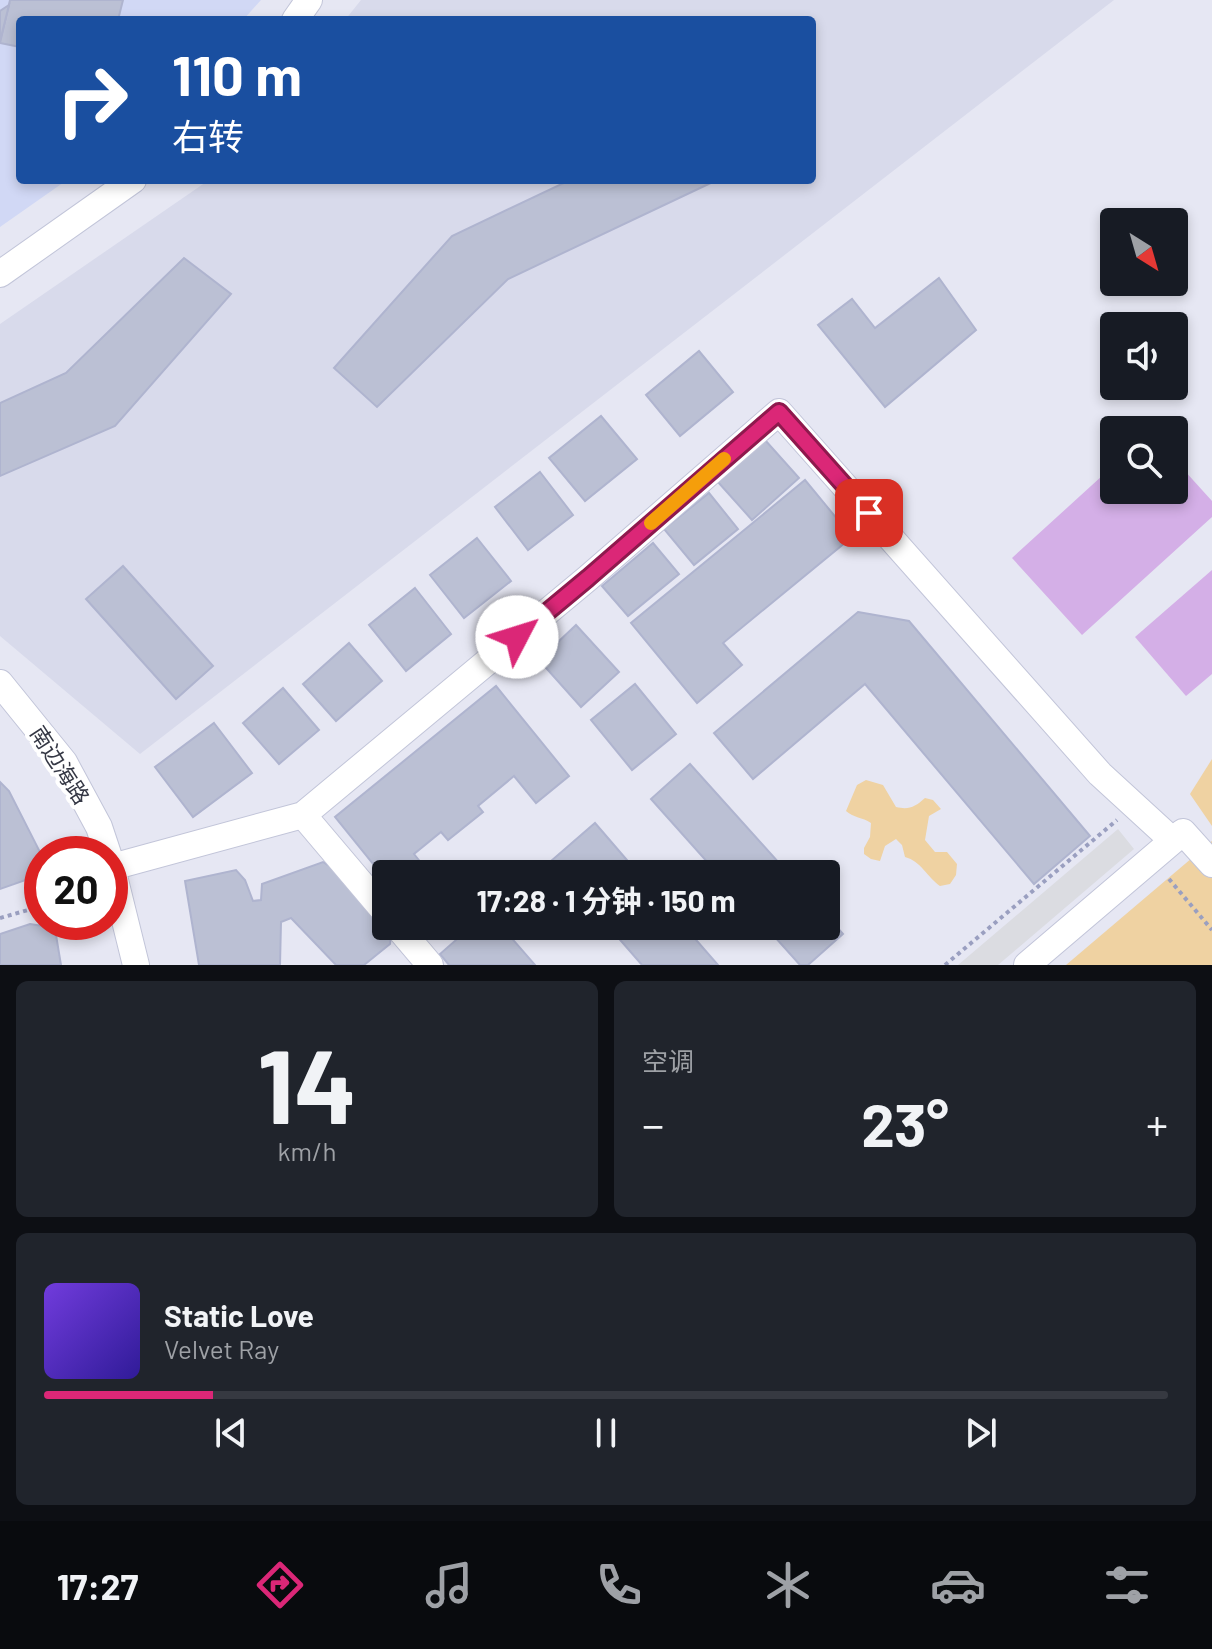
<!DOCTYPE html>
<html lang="zh">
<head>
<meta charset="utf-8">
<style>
  :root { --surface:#171b24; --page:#20242c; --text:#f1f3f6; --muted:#9ea1a6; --line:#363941; --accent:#db2777 }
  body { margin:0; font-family:Barlow,"Noto Sans SC",sans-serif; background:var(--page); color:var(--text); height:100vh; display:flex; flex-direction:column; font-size:30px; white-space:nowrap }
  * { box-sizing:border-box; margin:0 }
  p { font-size:26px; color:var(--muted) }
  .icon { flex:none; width:44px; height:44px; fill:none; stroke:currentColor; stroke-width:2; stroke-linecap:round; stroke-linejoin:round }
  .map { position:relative; height:965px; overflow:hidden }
  .details { display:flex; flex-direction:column; gap:16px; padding:16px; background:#0d0f14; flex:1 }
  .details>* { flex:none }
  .banner { position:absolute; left:16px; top:16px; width:800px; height:168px; border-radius:8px; box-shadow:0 4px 12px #0003; background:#1a4fa0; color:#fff; overflow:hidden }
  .needle { width:52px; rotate:143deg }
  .buttons { position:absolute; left:1100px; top:208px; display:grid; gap:16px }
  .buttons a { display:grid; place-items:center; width:88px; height:88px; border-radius:8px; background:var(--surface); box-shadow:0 4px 12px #0003; font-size:40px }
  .speed { position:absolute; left:24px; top:836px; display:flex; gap:16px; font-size:40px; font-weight:700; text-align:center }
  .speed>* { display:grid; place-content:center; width:104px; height:104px; border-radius:50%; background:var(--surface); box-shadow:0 4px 12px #0003; line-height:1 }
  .speed .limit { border:12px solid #d22; background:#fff; color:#111 }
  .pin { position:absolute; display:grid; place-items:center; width:68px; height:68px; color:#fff; margin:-34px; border-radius:16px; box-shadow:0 4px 12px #0006 }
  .me { position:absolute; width:88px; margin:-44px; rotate:50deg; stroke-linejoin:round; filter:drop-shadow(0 0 6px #0008) }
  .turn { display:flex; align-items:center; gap:28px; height:168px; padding:0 24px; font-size:36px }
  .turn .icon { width:104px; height:104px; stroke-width:2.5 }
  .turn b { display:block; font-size:56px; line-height:68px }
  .big { font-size:60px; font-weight:700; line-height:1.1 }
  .details .tile { flex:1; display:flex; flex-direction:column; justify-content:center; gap:12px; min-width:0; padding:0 28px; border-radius:12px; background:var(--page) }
  .details .dial { align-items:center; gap:0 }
  .dial b { font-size:104px; line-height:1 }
  .song { display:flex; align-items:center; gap:24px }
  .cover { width:96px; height:96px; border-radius:12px; background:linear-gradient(135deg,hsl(260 70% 55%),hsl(250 70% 35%)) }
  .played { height:8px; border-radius:4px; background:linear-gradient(90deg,var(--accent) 15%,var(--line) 15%) }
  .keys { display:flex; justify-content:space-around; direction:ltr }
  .heat { display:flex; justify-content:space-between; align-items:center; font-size:44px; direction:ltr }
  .details .tiles { flex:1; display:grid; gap:16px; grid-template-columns:1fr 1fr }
  .tile:last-child { grid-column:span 2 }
  .trip { position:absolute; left:372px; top:860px; width:468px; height:80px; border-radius:8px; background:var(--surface); box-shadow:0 4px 12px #0003; font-weight:700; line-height:80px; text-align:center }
  .menu { display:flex; height:128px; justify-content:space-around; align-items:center; background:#090b0e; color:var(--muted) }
  .menu .icon { width:56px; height:56px }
  .menu .on { color:var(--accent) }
  .menu b { font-size:36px; color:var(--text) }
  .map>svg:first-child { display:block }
  .residential { fill:#d8daeb }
  .commercial { fill:#d1d8f5 }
  .green { fill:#d4afe7 }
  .parking { fill:#dbdce1 }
  .water { fill:#efd2a2 }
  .building { fill:#bbc0d4; stroke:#afb4cf; stroke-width:2 }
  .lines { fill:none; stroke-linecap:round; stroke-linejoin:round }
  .minor-casing { stroke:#c2c5d9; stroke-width:28 }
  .path { stroke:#9a9fc0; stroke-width:4; stroke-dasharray:4 4; stroke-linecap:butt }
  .minor { stroke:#fff; stroke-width:26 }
  .route-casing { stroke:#8e194d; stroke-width:20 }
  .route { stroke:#db2777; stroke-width:14 }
  .slow { stroke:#f59e0b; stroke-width:14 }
  .labels { text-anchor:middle; stroke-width:8; stroke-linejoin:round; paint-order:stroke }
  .street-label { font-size:22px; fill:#353845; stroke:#fff }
</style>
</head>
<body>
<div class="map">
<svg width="1212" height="965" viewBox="0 0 1212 965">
  <rect width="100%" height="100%" fill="#e6e7f3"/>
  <!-- residential -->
  <polygon class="residential" points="361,0 1114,0 140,754 0,636 0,324 209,180 812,180 812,20 345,20"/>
  <!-- commercial -->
  <polygon class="commercial" points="0,0 261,0 243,20 20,20 20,180 67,180 0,227"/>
  <!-- green -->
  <g class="green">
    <polygon points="1174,459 1212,501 1212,517 1082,635 1012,558 1114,465 1114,490 1174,490"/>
    <polygon points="1212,570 1212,674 1186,696 1135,637"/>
  </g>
  <!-- parking -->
  <polygon class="parking" points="1118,829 1134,849 998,965 958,965"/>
  <!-- water -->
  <g class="water">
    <polygon points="1212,759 1212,826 1190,794"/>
    <path d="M866,780L883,785L896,807C909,810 915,807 925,798L933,800L941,809L929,816L925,840L935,852H947L957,864L956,875L950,884L940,886C927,877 921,861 905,857L902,845L896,839L885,846L880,861L871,859L864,854V848L870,837L871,823C862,817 854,818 846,811L857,785Z"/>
    <polygon points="1212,841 1212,965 1066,965"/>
  </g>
  <!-- building -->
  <g class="building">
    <polygon points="10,0 123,0 118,20 20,20 20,47 0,43"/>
    <polygon points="9,5 0,41 0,11"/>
    <polygon points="570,180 717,180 508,279 377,407 334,368 452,236"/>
    <polygon points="184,258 231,294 115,426 0,476 0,403 66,373"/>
    <polygon points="939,278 976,330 885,407 818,325 852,299 875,328"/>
    <polygon points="699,351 733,392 680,436 646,395"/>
    <polygon points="601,416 637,459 585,501 549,458"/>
    <polygon points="765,440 799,478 752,520 718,482"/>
    <polygon points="540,472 573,515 528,550 495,507"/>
    <polygon points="805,480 852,537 723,643 742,665 697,703 631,623"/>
    <polygon points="709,493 738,529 694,565 664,529"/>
    <polygon points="477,538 511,581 464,618 430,575"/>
    <polygon points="653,543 679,574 628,616 602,586"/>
    <polygon points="123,566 213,666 176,699 86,599"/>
    <polygon points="415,588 451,634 406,671 369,625"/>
    <polygon points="858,612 909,621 1090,836 1034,884 865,684 753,779 714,733"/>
    <polygon points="576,625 619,672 581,707 539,660"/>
    <polygon points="349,643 382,681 336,721 303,684"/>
    <polygon points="635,684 676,734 632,770 591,720"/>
    <polygon points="496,686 569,776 536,803 514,776 478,806 483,812 448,840 441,832 414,854 430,874 386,874 386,880 335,817"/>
    <polygon points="283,688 319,730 279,764 243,723"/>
    <polygon points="214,723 252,773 193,817 155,767"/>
    <polygon points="690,764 789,874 718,874 651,799"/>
    <polygon points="0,782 9,791 42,856 37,876 0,889"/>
    <polygon points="595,823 639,874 563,874 551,861"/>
    <polygon points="323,862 332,868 391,936 390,944 364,965 336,965 291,918 281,922 280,965 199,965 185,881 236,870 245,880 253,901 261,900 262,884"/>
    <polygon points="826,915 843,934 808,965 800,965 765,926 826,926"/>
    <polygon points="30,924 49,927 56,935 61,965 0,965 0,934"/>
    <polygon points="472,926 501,926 535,965 449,965 440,954"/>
    <polygon points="608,926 684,926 718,965 642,965"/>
  </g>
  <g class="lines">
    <!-- minor casing -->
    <g class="minor-casing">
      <g id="minor">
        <polyline points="295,20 309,0"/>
        <polyline points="0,274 133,180"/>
        <polyline points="0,683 64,762 99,827 108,854"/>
        <polyline points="303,815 386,913"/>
        <polyline points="110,860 136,965"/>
        <polyline points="112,867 303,815 588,578 779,412 1100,774 1172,840"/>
        <polyline points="397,926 430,965"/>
        <polyline points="1027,965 1183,832 1212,864"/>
      </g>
    </g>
    <!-- path -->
    <g class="path">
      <polyline points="1169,879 1212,930"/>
      <polyline points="0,918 42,906"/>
      <polyline points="945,965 1117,820"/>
    </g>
    <!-- minor -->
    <use href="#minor" class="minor"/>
  </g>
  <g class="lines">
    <!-- route casing -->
    <g class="route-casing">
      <polyline id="route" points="517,637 588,578 779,412 869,513"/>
    </g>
    <!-- route -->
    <use href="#route" class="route"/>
    <!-- slow -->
    <polyline class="slow" points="651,523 724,459"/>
  </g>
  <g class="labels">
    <!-- street labels -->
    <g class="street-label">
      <text transform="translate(60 765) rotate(57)" y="8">南边海路</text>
    </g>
  </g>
</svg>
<div class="buttons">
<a><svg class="needle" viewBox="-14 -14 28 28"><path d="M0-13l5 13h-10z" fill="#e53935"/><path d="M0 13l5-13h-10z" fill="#9ea1a6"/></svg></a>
<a><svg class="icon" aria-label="sound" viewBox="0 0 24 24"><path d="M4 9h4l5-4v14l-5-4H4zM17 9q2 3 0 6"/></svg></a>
<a><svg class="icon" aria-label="search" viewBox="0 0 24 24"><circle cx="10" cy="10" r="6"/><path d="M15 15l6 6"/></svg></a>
</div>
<div class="speed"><div class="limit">20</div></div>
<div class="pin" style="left:869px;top:513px;background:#d93025"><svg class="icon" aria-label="arrive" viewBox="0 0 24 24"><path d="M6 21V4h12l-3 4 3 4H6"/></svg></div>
<svg class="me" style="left:517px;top:637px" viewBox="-20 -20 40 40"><circle r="19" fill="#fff"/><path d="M0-13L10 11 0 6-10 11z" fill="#db2777"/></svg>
<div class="trip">17:28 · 1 分钟 · 150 m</div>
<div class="banner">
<div class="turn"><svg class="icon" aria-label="right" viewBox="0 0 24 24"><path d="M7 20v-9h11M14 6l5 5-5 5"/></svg><div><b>110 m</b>右转</div></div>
</div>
</div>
<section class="details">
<div class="tiles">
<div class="tile dial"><b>14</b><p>km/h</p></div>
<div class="tile"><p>空调</p>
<div class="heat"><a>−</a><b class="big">23°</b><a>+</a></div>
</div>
<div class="tile">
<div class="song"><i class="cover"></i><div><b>Static Love</b><p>Velvet Ray</p></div></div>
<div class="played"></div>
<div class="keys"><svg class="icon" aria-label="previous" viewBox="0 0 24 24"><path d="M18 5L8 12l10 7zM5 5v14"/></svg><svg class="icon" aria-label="pause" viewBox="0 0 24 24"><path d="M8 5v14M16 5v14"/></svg><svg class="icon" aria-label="next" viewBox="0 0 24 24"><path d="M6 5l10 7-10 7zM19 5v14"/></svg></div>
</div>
</div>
</section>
<nav class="menu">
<b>17:27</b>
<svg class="icon on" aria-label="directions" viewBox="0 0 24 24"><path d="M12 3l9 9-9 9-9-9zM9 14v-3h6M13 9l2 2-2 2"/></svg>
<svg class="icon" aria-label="music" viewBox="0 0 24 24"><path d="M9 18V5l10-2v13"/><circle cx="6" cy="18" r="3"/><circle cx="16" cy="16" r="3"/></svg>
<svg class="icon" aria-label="phone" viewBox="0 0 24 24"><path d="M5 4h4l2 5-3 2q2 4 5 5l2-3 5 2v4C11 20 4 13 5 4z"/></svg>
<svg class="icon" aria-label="climate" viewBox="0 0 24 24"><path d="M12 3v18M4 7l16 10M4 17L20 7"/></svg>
<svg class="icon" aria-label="car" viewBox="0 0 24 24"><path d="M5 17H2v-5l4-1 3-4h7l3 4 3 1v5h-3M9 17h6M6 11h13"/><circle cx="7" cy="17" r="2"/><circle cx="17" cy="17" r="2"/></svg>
<svg class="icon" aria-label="filters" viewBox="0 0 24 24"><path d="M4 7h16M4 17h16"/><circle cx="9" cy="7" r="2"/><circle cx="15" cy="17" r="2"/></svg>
</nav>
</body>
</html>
